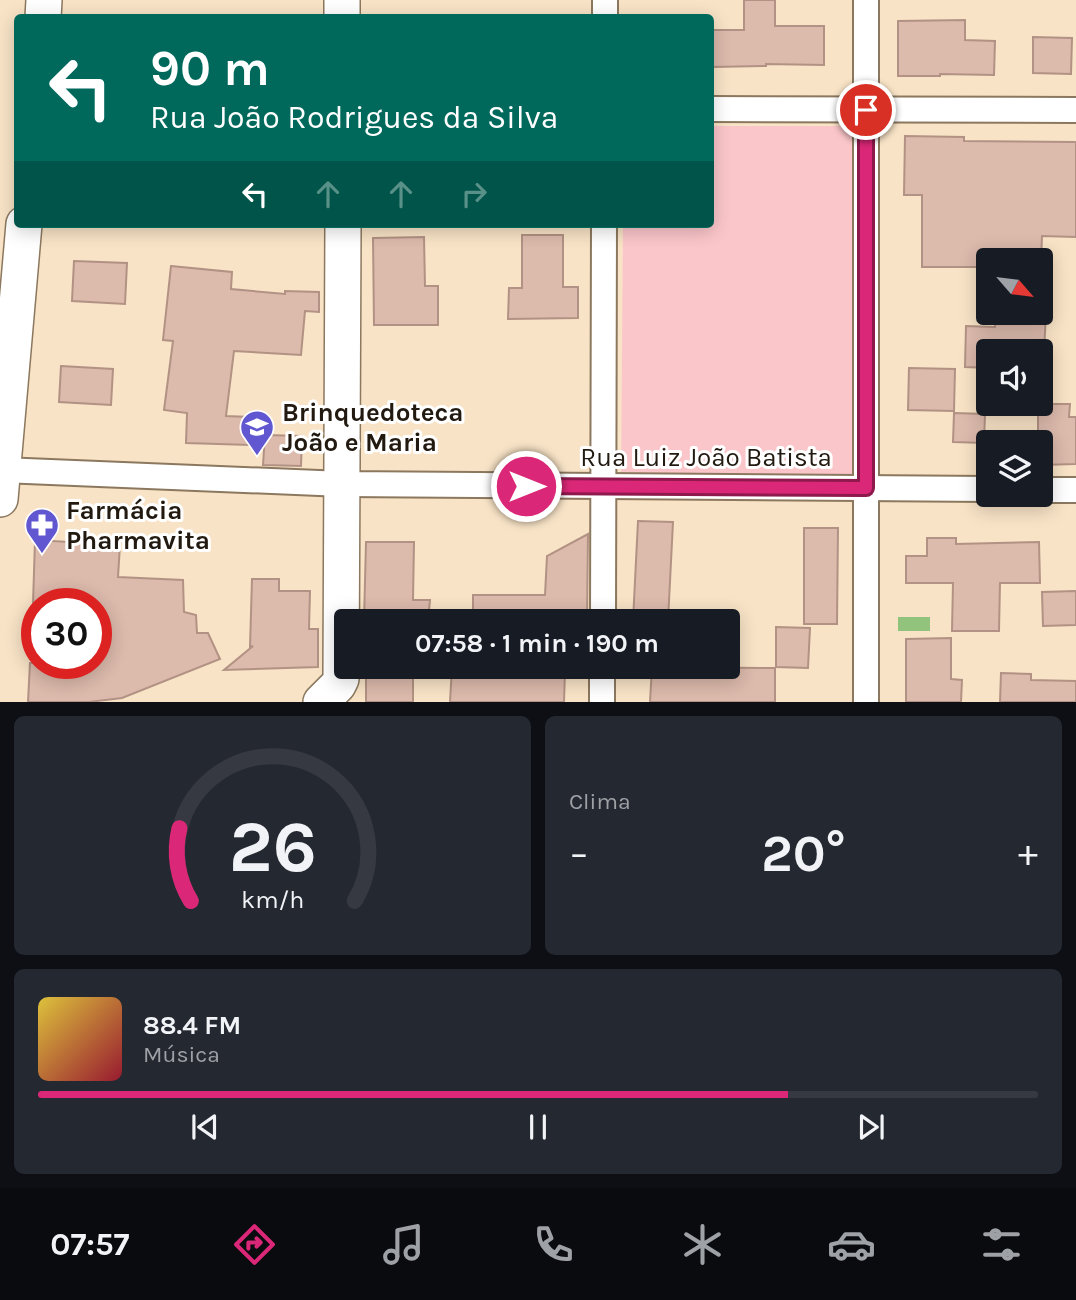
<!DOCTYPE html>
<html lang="pt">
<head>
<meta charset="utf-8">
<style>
  :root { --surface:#171b24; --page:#242831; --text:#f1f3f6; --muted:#9ea1a6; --line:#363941; --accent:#db2777 }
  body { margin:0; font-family:Karla,sans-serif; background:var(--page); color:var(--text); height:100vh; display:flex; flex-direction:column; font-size:26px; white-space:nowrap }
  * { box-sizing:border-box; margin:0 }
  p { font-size:23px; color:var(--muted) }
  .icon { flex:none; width:38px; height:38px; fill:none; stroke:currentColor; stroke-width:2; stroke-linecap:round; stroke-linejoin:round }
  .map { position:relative; height:702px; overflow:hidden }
  .panel { display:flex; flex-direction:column; gap:14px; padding:14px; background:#0d0f14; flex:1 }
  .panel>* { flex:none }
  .top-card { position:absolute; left:14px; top:14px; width:700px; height:214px; border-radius:7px; box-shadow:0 4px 18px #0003; background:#00695c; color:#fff; overflow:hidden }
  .needle { width:46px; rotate:118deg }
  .controls { position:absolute; left:976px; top:248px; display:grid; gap:14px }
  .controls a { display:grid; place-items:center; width:77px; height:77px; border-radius:7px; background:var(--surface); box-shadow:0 4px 18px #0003; font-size:35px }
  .speed { position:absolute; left:21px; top:588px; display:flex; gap:14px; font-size:35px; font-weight:700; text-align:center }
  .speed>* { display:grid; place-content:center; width:91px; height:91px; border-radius:50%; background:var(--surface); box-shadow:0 4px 18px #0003; line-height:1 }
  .speed .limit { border:10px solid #d22; background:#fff; color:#111 }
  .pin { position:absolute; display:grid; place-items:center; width:60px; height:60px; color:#fff; margin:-30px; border:4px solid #fff; border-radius:50%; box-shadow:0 2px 7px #0007 }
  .me { position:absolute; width:77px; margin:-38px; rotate:90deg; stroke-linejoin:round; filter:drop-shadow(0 0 5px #0008) }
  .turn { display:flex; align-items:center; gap:24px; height:147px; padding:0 21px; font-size:32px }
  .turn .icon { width:91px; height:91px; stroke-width:2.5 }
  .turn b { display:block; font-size:49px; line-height:60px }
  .lanes { display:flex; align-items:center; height:66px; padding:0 21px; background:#0003; justify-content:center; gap:35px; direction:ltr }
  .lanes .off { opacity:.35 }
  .big { font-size:52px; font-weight:700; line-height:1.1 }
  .panel .widget { flex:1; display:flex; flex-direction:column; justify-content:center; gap:10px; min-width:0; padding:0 24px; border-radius:10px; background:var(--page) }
  .panel .dial { align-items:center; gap:0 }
  .dial svg { height:182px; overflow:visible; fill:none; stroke:var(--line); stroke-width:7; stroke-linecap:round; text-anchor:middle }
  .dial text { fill:var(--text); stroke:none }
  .song { display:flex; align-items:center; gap:21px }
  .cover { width:84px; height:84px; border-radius:10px; background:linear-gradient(135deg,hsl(50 70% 55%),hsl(350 70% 35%)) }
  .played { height:7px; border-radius:4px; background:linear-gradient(90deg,var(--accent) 75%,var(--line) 75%) }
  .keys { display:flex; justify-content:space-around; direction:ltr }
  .heat { display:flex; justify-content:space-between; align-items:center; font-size:38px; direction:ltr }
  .panel .tiles { flex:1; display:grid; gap:14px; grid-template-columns:1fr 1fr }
  .widget:last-child { grid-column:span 2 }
  .trip { position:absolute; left:334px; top:609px; width:406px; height:70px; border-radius:7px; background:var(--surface); box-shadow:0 4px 18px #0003; font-weight:700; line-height:70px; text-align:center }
  .tabs { display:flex; height:112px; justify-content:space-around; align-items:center; background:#090b0e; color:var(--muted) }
  .tabs .icon { width:49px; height:49px }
  .tabs .current { color:var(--accent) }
  .tabs b { font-size:32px; color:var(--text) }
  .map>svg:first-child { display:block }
  .green { fill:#fbc6ca }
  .water { fill:#91c37c }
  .building { fill:#dcbaac; stroke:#b29284; stroke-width:2 }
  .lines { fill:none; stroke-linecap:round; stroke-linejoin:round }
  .minor-casing { stroke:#8b785e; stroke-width:28 }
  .secondary-casing { stroke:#8b785e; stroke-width:38 }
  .minor { stroke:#fff; stroke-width:24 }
  .secondary { stroke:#fff; stroke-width:35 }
  .route-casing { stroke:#8e194d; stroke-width:18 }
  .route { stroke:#db2777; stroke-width:12 }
  .labels { text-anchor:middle; stroke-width:6; stroke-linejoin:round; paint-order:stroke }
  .poi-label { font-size:26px; font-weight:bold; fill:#221a10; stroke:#fff; text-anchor:start }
  .street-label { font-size:26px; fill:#221a10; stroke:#fff }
</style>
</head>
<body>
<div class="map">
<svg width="1076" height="702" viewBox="0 0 1076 702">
  <rect width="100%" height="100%" fill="#f8e3c6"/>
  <!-- green -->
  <polygon class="green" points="711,126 861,126 859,482 621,482 623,224 710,224"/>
  <!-- water -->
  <rect class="water" x="898" y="617" width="32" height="14"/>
  <!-- building -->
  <g class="building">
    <polygon points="744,0 775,0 775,26 824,26 824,65 766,64 766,66 712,67 713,30 744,30"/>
    <polygon points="965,20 965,40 995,41 994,75 940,74 940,76 898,76 898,21"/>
    <polygon points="1033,37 1072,38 1071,74 1033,73"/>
    <polygon points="905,136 964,137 964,141 1076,142 1076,237 1042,236 1041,261 989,261 989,267 922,267 922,195 904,195"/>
    <polygon points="522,235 563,235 563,287 578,287 578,318 508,319 509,288 522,288"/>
    <polygon points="424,237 425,286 438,286 438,325 374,325 373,238"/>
    <polygon points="74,261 127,263 125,304 72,301"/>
    <polygon points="171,266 232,272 231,289 285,294 285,291 319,292 319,312 305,311 301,355 234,351 226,416 251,417 250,445 186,443 187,413 164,410 173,341 163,340"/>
    <polygon points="996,313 1046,313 1044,352 989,352 989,368 965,367 966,326 995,327"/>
    <polygon points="61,366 113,369 111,405 59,402"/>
    <polygon points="909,368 955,369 954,411 908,410"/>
    <polygon points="1038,404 1070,404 1069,417 1076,417 1076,464 1041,465 1041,443 1038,443"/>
    <polygon points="954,413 985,414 984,443 953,442"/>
    <polygon points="265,435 302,436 301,466 263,465"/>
    <polygon points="638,521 673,522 668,621 633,621"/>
    <polygon points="804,528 838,528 837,624 804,624"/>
    <polygon points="588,534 587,621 473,621 473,595 545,595 547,556"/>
    <polygon points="927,538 956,538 956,544 1039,542 1040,583 1000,583 999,631 952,631 953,583 906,583 906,556 927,556"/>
    <polygon points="35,540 120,545 118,577 183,580 184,612 196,615 197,633 208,633 220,659 122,698 89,702 28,702 30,663 96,663 96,604 33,604"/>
    <polygon points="366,542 414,542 413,600 430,600 428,621 364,621"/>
    <polygon points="252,579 279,579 279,591 310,591 309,629 318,629 318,667 224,670 253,646 250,647"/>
    <polygon points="1076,591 1076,625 1043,626 1042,592"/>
    <polygon points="776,627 810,628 808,668 776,667"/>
    <polygon points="951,638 951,679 962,680 961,702 906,702 906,639"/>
    <rect x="366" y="667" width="47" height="35"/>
    <polygon points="452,667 471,667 471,674 535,674 535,670 565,671 564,702 450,702"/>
    <polygon points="652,667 775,668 775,702 650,702"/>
    <polygon points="1001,673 1031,674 1031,680 1076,681 1076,702 1000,702"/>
  </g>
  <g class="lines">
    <!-- minor casing -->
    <g class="minor-casing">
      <g id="minor">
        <polyline points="605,18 605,0"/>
        <polyline points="710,109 1076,110"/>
        <polyline points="2,470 343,484 989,489"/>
        <polyline points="1041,490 1076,490"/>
        <polyline points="603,621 604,224"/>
        <polyline points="602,702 602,667"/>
        <polyline points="866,702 866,0"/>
      </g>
    </g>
    <!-- secondary casing -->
    <g class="secondary-casing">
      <g id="secondary">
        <polyline points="43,18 44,0"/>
        <polyline points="342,18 342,0"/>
        <polyline points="0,499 24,224"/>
        <polyline points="321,702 338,685 341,679 343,224"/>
      </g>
    </g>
    <!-- minor -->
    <use href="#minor" class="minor"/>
    <!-- secondary -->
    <use href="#secondary" class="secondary"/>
  </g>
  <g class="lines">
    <!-- route casing -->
    <g class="route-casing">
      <polyline id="route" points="526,486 866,488 866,110"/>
    </g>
    <!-- route -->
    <use href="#route" class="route"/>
  </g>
  <!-- icons -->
  <defs>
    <g id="school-pin" transform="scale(1.75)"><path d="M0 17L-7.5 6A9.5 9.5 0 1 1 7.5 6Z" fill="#6157d0" stroke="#fff"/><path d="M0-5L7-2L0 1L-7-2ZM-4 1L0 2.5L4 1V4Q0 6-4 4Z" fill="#fff"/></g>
    <g id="pharmacy-pin" transform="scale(1.75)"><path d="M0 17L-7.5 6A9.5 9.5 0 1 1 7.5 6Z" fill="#6157d0" stroke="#fff"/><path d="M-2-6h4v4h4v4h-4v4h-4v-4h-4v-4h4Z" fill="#fff"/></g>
  </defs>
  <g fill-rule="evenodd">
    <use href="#school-pin" x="257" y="427"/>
    <use href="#pharmacy-pin" x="42" y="525"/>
  </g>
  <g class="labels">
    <!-- poi labels -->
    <g class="poi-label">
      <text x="282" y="421">Brinquedoteca<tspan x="282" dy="30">João e Maria</tspan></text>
      <text x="66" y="519">Farmácia<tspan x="66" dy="30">Pharmavita</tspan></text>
    </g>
    <!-- street labels -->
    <g class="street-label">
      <text x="706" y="466">Rua Luiz João Batista</text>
    </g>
  </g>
</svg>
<div class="controls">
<a><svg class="needle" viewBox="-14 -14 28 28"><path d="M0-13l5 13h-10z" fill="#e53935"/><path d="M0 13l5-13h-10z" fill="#9ea1a6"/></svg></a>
<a><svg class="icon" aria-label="sound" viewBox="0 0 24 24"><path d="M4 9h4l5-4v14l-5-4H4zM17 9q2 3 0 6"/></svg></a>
<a><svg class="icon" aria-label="layers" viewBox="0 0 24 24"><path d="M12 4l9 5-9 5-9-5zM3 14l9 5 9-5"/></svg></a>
</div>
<div class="speed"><div class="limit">30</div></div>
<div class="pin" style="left:866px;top:110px;background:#d93025"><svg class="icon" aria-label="arrive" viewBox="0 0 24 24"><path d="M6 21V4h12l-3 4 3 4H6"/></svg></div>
<svg class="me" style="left:526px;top:486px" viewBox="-20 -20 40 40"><circle r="17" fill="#db2777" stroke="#fff" stroke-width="3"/><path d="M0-11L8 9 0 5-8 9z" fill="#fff"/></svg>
<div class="trip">07:58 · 1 min · 190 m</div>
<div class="top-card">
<div class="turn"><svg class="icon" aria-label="left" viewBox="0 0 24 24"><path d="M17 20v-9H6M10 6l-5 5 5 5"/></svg><div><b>90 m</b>Rua João Rodrigues da Silva</div></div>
<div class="lanes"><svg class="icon" aria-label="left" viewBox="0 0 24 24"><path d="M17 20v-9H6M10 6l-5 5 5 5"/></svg><svg class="icon off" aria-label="ahead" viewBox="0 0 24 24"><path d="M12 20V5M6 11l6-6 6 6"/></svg><svg class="icon off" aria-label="ahead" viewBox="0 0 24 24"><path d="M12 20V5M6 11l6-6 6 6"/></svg><svg class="icon off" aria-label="right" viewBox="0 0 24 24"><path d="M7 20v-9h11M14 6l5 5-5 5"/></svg></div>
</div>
</div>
<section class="panel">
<div class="tiles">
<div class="widget dial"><svg viewBox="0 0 100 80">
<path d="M14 69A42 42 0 1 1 86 69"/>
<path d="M14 69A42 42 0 0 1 9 37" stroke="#db2777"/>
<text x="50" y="56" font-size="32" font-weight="700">26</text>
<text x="50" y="72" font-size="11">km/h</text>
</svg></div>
<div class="widget"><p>Clima</p>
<div class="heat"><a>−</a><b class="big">20°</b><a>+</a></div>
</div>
<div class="widget">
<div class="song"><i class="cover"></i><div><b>88.4 FM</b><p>Música</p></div></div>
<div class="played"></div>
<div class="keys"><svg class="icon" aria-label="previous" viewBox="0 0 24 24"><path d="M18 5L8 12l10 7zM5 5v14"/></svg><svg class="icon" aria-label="pause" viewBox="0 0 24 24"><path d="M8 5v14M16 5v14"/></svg><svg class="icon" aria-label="next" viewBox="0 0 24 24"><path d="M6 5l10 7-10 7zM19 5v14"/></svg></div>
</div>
</div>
</section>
<nav class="tabs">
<b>07:57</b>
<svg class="icon current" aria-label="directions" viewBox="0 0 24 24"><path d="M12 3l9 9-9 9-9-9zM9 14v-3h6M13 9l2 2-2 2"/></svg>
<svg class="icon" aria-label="music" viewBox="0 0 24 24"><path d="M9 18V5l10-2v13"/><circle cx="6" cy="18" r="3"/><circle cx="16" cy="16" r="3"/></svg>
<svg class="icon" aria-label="phone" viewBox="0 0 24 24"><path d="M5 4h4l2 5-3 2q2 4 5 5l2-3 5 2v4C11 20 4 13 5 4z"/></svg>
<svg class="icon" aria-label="climate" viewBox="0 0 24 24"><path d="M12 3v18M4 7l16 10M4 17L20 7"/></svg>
<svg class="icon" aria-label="car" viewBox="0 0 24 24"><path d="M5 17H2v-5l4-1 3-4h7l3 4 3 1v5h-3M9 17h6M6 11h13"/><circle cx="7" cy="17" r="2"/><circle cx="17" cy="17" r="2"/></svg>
<svg class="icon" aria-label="filters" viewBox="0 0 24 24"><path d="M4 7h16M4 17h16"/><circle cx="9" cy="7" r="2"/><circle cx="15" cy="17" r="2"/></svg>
</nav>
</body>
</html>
